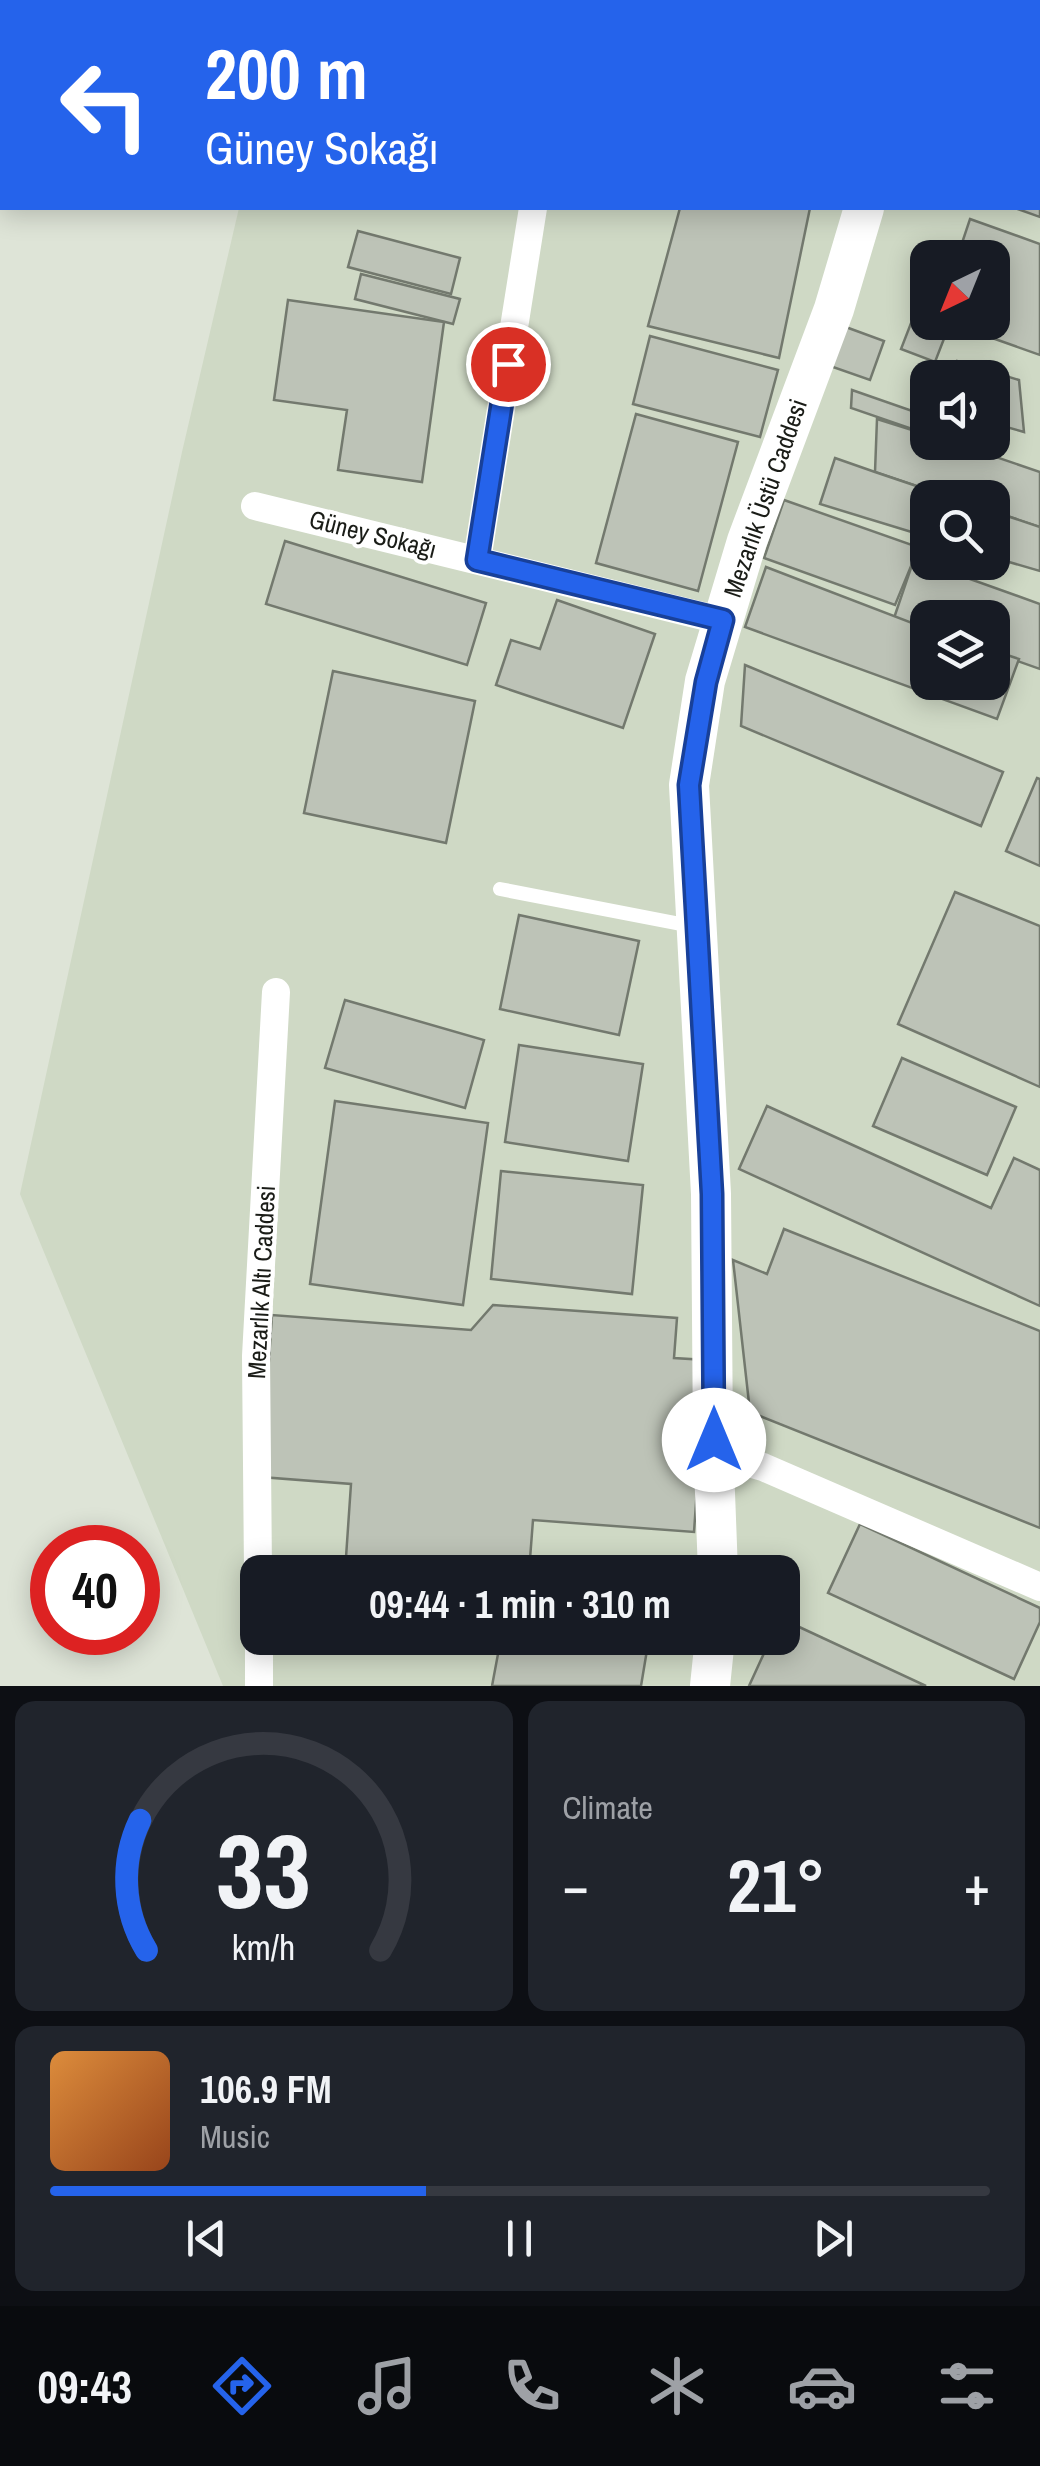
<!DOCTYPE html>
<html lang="en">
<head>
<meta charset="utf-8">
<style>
  :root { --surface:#171b24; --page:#20242c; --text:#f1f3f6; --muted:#9ea1a6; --line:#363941; --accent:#2563eb }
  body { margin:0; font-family:"Archivo Narrow",sans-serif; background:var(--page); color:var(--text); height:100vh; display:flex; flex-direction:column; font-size:38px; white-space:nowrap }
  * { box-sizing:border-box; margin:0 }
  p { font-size:32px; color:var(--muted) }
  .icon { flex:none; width:55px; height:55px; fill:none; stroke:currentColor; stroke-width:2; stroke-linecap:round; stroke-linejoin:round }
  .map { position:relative; height:1686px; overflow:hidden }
  .side { display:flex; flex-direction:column; gap:15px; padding:15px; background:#0d0f14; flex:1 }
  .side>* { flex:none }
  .top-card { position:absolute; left:0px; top:0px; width:1040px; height:210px; box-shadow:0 5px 25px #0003; background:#2563eb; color:#fff; overflow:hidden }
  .needle { width:65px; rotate:223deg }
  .buttons { position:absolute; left:910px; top:240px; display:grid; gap:20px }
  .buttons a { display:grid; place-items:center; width:100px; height:100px; border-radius:20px; background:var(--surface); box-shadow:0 5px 25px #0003; font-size:50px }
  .speed { position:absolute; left:30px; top:1525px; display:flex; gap:20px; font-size:50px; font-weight:700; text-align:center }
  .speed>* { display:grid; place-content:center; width:130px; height:130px; border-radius:50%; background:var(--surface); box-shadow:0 5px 25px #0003; line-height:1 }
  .speed .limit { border:15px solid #d22; background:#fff; color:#111 }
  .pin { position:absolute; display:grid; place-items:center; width:85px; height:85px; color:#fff; margin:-42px; border:5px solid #fff; border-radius:50%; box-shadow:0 2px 10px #0007 }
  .me { position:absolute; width:110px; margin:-55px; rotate:0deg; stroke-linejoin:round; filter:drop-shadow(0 0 8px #0008) }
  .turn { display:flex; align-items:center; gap:35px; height:210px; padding:0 40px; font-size:45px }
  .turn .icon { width:130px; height:130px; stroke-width:2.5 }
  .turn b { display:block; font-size:70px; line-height:85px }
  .big { font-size:75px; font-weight:700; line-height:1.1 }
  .side .tile { flex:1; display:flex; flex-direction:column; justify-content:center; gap:15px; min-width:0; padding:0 35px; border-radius:20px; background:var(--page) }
  .side .dial { align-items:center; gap:0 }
  .dial svg { height:260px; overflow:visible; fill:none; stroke:var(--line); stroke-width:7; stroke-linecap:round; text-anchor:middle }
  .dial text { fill:var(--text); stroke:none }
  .song { display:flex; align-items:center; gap:30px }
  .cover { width:120px; height:120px; border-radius:15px; background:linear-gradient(135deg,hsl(30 70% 55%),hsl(20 70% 35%)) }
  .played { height:10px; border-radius:5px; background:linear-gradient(90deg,var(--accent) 40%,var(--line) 40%) }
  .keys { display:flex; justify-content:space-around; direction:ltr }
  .heat { display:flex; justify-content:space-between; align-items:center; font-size:55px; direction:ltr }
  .side .tiles { flex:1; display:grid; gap:15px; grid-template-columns:1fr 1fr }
  .tile:last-child { grid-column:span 2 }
  .trip { position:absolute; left:240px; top:1555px; width:560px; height:100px; border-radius:20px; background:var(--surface); box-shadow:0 5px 25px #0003; font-weight:700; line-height:100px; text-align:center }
  .tabs { display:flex; height:160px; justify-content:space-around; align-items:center; background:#090b0e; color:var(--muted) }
  .tabs .icon { width:70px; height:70px }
  .tabs .selected { color:var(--accent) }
  .tabs b { font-size:45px; color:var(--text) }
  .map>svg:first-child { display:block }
  .built { fill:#cfd9c5; fill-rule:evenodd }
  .building { fill:#bdc3b7; stroke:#73796e; stroke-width:2.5 }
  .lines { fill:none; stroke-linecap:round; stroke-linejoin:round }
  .lane { stroke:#fff; stroke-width:14 }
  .street { stroke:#fff; stroke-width:28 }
  .secondary { stroke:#fff; stroke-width:40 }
  .route-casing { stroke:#184099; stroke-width:25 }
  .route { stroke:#2563eb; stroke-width:18 }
  .labels { text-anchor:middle; stroke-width:8; stroke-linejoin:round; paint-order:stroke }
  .street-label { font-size:25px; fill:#1a1c17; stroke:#fff }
</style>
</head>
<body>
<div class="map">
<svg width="1040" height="1686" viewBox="0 0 1040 1686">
  <rect width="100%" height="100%" fill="#dee4d7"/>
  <!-- built -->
  <path class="built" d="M288,0H1040V1686H223L20,1194L182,452L239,208H1038V2H287ZM928,258H992V322H928ZM928,378H992V442H928ZM928,498H992V562H928ZM928,618H992V682H928ZM258,1572H782V1638H258Z"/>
  <!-- building -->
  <g class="building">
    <polygon points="956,0 1040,0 1040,33 1038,2"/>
    <polygon points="1040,55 1040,149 1038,148"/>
    <polygon points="1038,164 1040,165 1040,217 1015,208 1038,208"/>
    <polygon points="680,208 810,208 779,358 648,326"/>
    <polygon points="970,219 1040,244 1040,355 947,322 992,322 992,258 957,258"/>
    <polygon points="358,231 460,258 451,294 348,267"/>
    <polygon points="361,274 460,299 453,324 355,299"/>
    <polygon points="288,300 444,322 422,482 338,470 347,410 274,400"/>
    <polygon points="913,318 947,331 935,362 901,349"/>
    <polygon points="843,326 884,341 870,380 830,366"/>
    <polygon points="650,336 778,370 760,437 633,404"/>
    <polygon points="957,361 1019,380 1024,432 992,423 992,378 951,378"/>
    <polygon points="852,390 921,414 915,430 851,408"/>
    <polygon points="636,414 738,442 698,591 596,563"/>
    <polygon points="877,419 928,435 928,442 952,442 1040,472 1040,527 992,511 992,498 952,498 875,472"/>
    <polygon points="835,458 875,472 952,498 928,498 928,537 820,504"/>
    <polygon points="784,500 915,546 914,559 895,605 764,558"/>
    <polygon points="992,511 1040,527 1040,571 992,557"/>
    <polygon points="285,541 486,603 467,665 266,604"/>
    <polygon points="914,559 1040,604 1040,669 992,652 992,618 928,618 928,630 894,618"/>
    <polygon points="766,567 928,629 928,682 992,682 992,650 1019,659 997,719 745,627"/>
    <polygon points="557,600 655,634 623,728 496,685 511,640 540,649"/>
    <polygon points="745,665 1003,772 981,826 741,726"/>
    <polygon points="333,671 475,701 446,843 304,813"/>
    <polygon points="1037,778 1040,779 1040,866 1006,851"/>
    <polygon points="955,892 1040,926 1040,1087 898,1024"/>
    <polygon points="519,915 639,941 619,1035 500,1009"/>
    <polygon points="345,1000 484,1040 465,1108 325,1068"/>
    <polygon points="519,1045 643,1064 628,1161 505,1142"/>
    <polygon points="902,1058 1016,1107 987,1175 873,1126"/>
    <polygon points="335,1101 488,1123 463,1305 310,1284"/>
    <polygon points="767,1106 991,1208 1014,1158 1040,1170 1040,1306 739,1169"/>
    <polygon points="501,1171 643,1185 632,1294 491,1279"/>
    <polygon points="784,1229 1040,1331 1040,1528 750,1412 733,1260 767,1274"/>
    <polygon points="493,1305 677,1318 674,1358 706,1360 694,1532 533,1520 529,1572 345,1572 351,1484 261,1477 272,1315 471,1330"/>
    <polygon points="860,1524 1040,1608 1040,1622 1014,1679 828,1593"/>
    <polygon points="782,1619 926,1686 749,1686 771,1638 782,1638"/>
    <polygon points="501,1638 615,1638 648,1644 641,1686 492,1686"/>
  </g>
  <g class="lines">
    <!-- lane -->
    <polyline class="lane" points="500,889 691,926"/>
    <!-- street -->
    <g class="street">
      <polyline points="566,2 566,0"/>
      <polyline points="255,506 723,621"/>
      <polyline points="477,560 533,208"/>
      <polyline points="715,1453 763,1467 1040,1587"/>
      <polyline points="258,1572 256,1356 276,992"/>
      <polyline points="259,1638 259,1686"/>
    </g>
    <!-- secondary -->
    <g class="secondary">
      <polyline points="925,2 925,0"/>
      <polyline points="718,1572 713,1440 711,1194 689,785 705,681 747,541 834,309 864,208"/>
      <polyline points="710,1686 715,1638"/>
    </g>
  </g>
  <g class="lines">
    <!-- route casing -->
    <g class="route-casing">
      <polyline id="route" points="508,364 477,560 723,620 706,682 689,785 712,1194 714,1440"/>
    </g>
    <!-- route -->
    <use href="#route" class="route"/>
  </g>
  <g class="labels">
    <!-- street labels -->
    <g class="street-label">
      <text transform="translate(765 498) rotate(-71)" y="9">Mezarlık Üstü Caddesi</text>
      <text transform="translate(373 534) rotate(14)" y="9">Güney Sokağı</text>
      <text transform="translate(261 1282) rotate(-87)" y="9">Mezarlık Altı Caddesi</text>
    </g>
  </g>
</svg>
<div class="buttons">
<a><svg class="needle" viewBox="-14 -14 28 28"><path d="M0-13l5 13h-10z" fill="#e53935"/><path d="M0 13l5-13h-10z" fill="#9ea1a6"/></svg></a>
<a><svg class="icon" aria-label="sound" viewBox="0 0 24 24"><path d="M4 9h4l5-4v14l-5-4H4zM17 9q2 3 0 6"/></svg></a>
<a><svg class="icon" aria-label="search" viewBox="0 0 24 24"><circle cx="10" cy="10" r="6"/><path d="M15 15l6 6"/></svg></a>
<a><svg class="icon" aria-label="layers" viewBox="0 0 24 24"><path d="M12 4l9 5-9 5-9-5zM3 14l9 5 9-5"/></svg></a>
</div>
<div class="speed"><div class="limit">40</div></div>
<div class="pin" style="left:508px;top:364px;background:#d93025"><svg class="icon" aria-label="arrive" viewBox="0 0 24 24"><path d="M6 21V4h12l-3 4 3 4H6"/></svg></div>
<svg class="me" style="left:714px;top:1440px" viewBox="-20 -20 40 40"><circle r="19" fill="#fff"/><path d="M0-13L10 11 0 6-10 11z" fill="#2563eb"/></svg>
<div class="trip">09:44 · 1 min · 310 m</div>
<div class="top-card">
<div class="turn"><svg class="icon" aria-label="left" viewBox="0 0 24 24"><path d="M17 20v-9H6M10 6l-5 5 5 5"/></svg><div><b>200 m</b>Güney Sokağı</div></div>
</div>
</div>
<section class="side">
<div class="tiles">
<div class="tile dial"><svg viewBox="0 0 100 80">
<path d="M14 69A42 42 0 1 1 86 69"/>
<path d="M14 69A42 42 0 0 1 12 29" stroke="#2563eb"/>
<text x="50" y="56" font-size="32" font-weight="700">33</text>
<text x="50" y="72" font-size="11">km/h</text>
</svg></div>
<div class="tile"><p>Climate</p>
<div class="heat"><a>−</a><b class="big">21°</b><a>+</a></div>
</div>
<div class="tile">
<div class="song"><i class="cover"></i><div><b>106.9 FM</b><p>Music</p></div></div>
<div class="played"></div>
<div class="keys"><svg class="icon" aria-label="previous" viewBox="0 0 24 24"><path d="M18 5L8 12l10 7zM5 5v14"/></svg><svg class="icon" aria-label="pause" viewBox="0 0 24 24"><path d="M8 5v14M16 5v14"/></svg><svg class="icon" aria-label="next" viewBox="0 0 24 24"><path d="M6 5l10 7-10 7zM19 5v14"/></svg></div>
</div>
</div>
</section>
<nav class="tabs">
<b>09:43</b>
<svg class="icon selected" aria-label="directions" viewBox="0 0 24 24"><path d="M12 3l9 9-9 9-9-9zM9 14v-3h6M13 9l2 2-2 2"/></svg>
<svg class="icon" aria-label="music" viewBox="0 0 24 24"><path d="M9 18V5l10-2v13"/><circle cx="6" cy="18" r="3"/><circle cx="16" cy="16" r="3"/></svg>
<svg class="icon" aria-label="phone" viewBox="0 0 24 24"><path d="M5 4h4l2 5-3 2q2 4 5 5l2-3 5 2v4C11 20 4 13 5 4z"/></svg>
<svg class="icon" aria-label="climate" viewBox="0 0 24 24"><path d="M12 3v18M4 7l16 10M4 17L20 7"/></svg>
<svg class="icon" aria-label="car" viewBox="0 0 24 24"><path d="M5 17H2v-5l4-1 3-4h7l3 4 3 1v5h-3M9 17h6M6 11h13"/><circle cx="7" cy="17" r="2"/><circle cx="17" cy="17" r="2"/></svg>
<svg class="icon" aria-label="filters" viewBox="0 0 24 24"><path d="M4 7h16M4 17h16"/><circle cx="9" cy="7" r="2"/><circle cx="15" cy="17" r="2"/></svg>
</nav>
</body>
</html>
